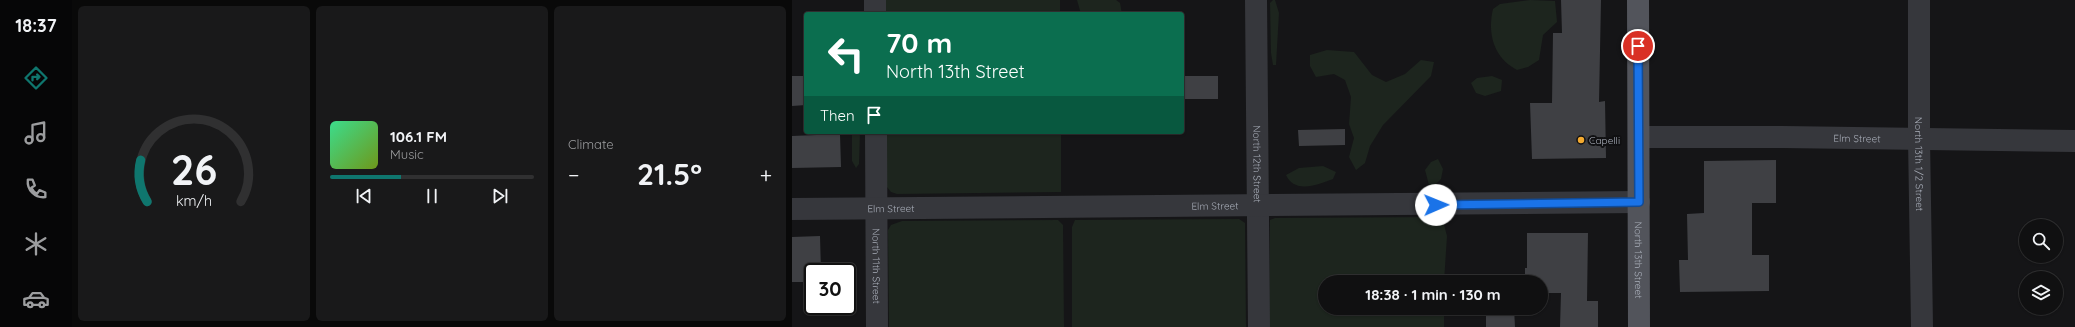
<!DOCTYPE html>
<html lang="en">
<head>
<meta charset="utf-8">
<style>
  :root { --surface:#101011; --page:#19191a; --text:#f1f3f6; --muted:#9c9d9f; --line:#303031; --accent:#0f766e }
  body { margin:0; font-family:Quicksand,sans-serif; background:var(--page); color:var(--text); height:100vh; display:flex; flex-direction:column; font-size:15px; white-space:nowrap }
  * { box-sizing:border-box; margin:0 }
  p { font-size:13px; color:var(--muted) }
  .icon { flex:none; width:22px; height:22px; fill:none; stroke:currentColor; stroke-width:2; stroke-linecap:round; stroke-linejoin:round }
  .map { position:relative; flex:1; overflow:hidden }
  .side { display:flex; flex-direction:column; gap:6px; padding:6px; background:#090909; width:720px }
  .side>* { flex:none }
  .guide { position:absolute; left:12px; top:12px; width:380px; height:122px; border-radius:4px; box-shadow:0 1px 3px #0004,0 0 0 1px var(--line); background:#0b6e4f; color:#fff; overflow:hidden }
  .tools { position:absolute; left:1227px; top:219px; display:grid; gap:8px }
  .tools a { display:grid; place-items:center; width:44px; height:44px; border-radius:50%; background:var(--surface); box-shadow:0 1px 3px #0004,0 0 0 1px var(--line); font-size:20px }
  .speed { position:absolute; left:12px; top:263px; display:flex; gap:8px; font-size:20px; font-weight:700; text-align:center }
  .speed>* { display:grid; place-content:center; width:52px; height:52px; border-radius:50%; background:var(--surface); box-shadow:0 1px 3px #0004,0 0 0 1px var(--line); line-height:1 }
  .speed .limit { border:2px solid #111; border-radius:6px; background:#fff; color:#111 }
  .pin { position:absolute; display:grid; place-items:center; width:34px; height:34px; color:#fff; margin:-17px; border:2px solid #fff; border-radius:50%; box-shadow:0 1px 4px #0007 }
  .me { position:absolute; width:44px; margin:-22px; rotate:89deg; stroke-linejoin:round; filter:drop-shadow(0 0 3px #0008) }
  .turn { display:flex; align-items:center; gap:14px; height:84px; padding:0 16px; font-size:18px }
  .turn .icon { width:52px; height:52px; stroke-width:2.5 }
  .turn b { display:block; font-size:28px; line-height:34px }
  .then { display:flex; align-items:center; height:38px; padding:0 16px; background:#0003; gap:8px; font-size:15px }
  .big { font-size:30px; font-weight:800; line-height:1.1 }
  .side .tile { flex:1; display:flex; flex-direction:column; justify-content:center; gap:6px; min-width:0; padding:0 14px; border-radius:6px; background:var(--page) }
  .side .dial { align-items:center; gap:0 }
  .dial svg { height:104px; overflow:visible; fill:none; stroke:var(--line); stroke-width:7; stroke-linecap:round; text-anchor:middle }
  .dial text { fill:var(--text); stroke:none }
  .song { display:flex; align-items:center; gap:12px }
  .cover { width:48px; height:48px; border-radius:6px; background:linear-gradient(135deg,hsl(150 70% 55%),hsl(80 70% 35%)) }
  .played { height:4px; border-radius:2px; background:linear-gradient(90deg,var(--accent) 35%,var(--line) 35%) }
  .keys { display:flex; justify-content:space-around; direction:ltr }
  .heat { display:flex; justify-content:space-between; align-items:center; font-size:22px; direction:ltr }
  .side .tiles { flex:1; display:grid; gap:6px; grid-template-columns:repeat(3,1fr) }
  .trip { position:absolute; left:526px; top:275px; width:230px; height:40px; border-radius:20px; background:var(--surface); box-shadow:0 1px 3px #0004,0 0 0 1px var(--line); font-weight:800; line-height:40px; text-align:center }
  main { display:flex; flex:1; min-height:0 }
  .dock { display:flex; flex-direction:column; width:72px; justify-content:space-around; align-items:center; background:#060607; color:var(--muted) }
  .dock .icon { width:28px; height:28px }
  .dock .active { color:var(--accent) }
  .dock b { font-size:18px; color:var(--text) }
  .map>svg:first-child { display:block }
  .green { fill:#1d251e }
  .building { fill:#3f4044 }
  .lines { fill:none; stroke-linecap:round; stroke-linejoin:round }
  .minor { stroke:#36373c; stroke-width:22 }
  .major { stroke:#52545b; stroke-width:22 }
  .route-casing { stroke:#114b97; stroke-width:10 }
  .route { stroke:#1a73e8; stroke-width:7 }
  .poi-dot { fill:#f4aa30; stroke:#101012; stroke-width:1.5 }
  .labels { text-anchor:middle; stroke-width:4; stroke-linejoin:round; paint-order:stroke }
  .street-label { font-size:10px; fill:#a7acb7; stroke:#101012 }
  .poi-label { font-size:10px; fill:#a7acb7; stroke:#101012; text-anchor:start }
</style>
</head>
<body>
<main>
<nav class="dock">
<b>18:37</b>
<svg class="icon active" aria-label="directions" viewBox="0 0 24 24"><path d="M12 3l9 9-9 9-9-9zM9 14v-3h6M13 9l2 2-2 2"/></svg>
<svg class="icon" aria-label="music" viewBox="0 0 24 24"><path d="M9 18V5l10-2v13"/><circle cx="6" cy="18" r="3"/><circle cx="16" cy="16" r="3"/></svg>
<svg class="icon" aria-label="phone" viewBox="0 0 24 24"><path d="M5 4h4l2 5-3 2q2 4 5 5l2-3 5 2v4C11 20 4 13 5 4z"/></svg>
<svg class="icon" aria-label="climate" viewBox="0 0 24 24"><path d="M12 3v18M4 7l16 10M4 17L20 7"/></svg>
<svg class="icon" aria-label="car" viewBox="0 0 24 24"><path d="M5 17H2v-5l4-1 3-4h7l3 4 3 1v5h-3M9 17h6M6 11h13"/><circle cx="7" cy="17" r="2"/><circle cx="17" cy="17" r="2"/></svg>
</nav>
<section class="side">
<div class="tiles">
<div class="tile dial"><svg viewBox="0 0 100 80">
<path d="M14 69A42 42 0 1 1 86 69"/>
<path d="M14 69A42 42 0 0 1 9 37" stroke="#0f766e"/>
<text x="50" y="56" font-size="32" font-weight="700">26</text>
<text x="50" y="72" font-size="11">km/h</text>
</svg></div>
<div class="tile">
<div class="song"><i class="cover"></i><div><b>106.1 FM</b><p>Music</p></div></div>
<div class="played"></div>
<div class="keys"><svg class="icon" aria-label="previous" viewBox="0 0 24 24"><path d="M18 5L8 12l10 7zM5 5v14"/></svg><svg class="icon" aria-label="pause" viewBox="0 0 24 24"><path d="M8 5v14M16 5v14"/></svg><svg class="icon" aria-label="next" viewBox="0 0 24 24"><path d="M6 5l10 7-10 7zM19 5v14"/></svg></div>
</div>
<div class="tile"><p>Climate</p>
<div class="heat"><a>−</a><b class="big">21.5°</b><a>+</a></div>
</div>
</div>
</section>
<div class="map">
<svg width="1283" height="327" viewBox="0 0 1283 327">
  <rect width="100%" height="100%" fill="#151517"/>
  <!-- green -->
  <g class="green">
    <rect x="93" y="0" width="175" height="14"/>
    <polygon points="285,0 324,0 328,3 330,14 289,14"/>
    <polygon points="481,0 483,0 487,13 484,65 481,65 479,53 478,3"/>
    <path d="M738,0L763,1L765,22L751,35L747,60L736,67L725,70C702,58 695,34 701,9L708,4Z"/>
    <polygon points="535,50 562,52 580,75 594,82 613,74 629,60 642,62 639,76 591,125 578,146 573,163 564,170 557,157 562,138 557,124 559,97 553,80 542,74 524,77 518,66 518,55"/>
    <polygon points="700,76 710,80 709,91 693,96 684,93 679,83 685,78"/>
    <polygon points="60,132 68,132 67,164 64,168 60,161"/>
    <polygon points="95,132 269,132 269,192 105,194 99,192 95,187"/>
    <polygon points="646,159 651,169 649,179 643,185 637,185 633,170 639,162"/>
    <path d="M531,166L544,172L541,179C525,185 503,194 494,175L507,168Z"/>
    <polygon points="650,217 655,236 652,282 533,282 533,308 652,308 652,327 477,327 478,220 483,218"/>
    <polygon points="447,219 453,223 454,327 280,327 280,227 283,220"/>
    <polygon points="266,220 271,225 272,327 97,327 96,230 99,225 110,221"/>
  </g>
  <!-- building -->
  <g class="building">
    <polygon points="769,0 809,0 807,102 813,101 814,158 740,159 738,103 760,103 761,33 770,33"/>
    <polygon points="0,76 14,76 14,105 0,106"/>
    <rect x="390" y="76" width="36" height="23"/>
    <polygon points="553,129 553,145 507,146 506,130"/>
    <polygon points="48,134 49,167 0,168 0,136"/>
    <polygon points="984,160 984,203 960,203 960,255 977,255 977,291 888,292 887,260 896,260 895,214 912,213 912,161"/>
    <polygon points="735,233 796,233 795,301 806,301 806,327 768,327 769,293 749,293 749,282 733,282 733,268 735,268"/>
    <polygon points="28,236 29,272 21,272 21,282 0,282 0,237"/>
    <polygon points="694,308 722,308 723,327 694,327"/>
  </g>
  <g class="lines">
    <!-- minor -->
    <g class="minor">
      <polyline points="83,0 83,14"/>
      <path id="s1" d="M464,0L467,327"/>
      <path id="s2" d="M1127,0V138L1130,327"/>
      <path id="s3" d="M84,132L85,327"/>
      <path id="s4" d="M847,137H991L1283,141"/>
      <path id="s5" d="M0,209L847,202"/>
    </g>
    <!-- major -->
    <path class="major" id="s6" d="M846,0L847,327"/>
  </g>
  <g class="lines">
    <!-- route casing -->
    <g class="route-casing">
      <polyline id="route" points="644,205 847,202 846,46"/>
    </g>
    <!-- route -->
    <use href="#route" class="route"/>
  </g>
  <!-- markers -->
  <circle class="poi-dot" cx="789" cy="140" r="4"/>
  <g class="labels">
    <!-- street labels -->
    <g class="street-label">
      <text dy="4" stroke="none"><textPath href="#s4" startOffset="218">Elm Street</textPath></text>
      <text dy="4" stroke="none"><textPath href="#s1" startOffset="164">North 12th Street</textPath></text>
      <text dy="4" stroke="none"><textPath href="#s2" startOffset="164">North 13th 1/2 Street</textPath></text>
      <text dy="4" stroke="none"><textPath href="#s5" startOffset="423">Elm Street</textPath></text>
      <text dy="4" stroke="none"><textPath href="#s5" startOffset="99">Elm Street</textPath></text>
      <text dy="4" stroke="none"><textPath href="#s6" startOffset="260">North 13th Street</textPath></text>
      <text dy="4" stroke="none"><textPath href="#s3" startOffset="134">North 11th Street</textPath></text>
    </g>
    <!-- poi labels -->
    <g class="poi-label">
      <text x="797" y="144">Capelli</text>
    </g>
  </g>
</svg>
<div class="tools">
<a><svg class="icon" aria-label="search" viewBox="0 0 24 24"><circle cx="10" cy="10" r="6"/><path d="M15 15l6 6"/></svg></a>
<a><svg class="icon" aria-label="layers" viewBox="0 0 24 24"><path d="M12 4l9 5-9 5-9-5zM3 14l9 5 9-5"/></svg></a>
</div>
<div class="speed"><div class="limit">30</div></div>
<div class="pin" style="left:846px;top:46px;background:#d93025"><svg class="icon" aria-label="arrive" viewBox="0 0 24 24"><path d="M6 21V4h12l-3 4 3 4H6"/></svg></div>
<svg class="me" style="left:644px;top:205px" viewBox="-20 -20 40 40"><circle r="19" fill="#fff"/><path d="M0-13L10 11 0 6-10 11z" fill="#1a73e8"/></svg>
<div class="trip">18:38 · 1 min · 130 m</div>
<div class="guide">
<div class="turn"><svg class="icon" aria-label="left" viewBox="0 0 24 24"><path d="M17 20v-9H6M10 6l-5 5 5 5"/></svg><div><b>70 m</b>North 13th Street</div></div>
<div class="then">Then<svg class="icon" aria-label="arrive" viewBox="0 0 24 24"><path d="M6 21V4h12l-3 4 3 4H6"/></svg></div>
</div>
</div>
</main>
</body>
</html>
